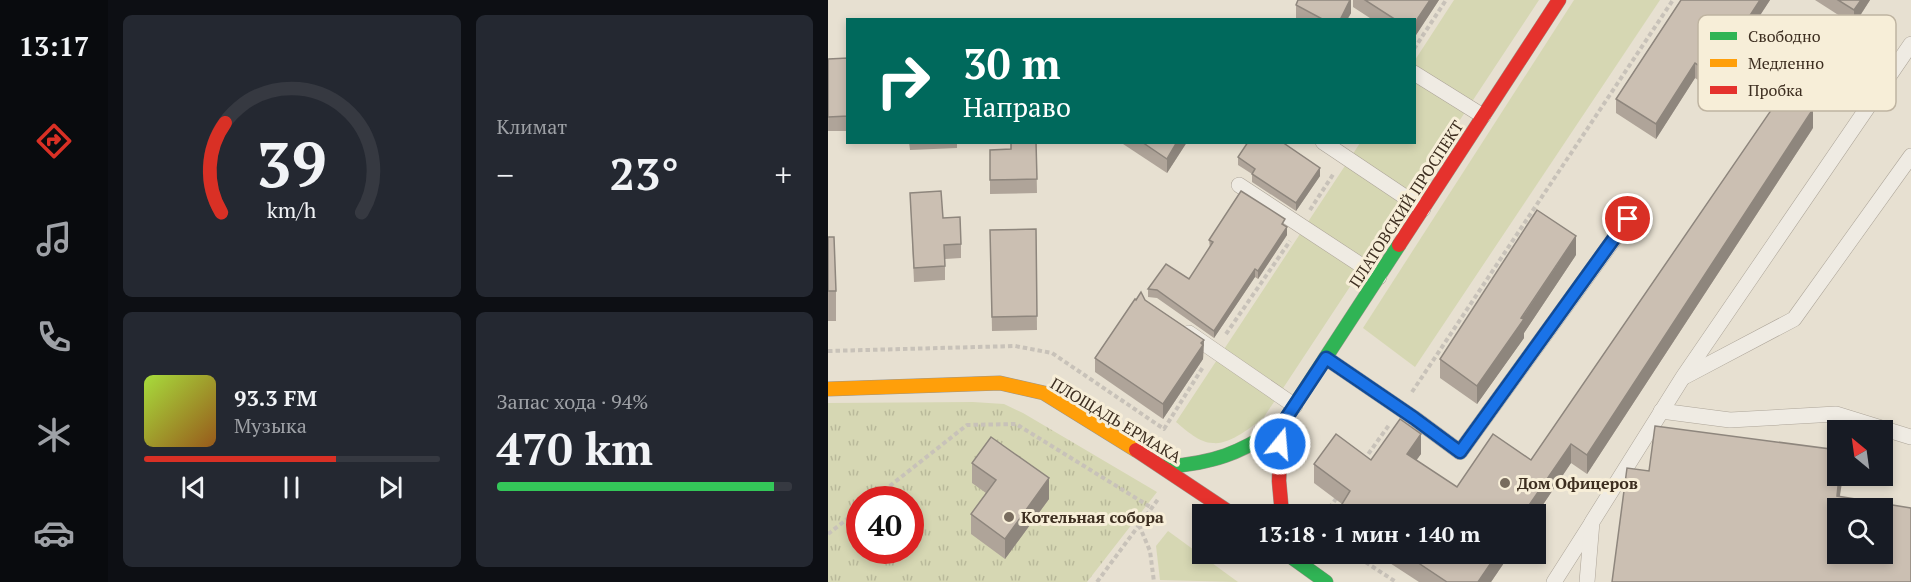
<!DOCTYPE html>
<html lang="ru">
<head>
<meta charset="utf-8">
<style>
  :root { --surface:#171b24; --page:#242831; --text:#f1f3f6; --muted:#9ea1a6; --line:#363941; --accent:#d93025 }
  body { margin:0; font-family:"PT Serif",serif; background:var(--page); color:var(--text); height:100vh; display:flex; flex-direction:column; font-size:22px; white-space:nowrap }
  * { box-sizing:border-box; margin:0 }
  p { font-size:20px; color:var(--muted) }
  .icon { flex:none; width:33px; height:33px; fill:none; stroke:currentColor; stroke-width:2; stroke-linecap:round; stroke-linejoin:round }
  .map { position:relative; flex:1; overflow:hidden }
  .side { display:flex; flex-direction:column; gap:15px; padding:15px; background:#0d0f14; width:720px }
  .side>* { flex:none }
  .banner { position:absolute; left:18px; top:18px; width:570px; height:126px; border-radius:0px; box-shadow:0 3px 9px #0003; background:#00695c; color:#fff; overflow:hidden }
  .needle { width:39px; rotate:331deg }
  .tools { position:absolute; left:999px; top:420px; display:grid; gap:12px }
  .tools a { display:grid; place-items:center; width:66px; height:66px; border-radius:0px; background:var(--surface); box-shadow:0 3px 9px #0003; font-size:30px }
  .speed { position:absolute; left:18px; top:486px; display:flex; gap:12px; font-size:30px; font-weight:700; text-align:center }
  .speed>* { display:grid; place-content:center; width:78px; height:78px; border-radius:50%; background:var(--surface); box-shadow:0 3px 9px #0003; line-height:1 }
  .speed .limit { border:9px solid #d22; background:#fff; color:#111 }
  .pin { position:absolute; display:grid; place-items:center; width:51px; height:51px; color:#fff; margin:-26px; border:3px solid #fff; border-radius:50%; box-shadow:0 2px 6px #0007 }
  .me { position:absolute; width:66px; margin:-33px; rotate:17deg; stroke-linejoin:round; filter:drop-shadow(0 0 4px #0008) }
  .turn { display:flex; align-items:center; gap:21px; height:126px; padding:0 18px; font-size:27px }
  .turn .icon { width:78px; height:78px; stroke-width:2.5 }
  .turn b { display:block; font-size:42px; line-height:51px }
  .big { font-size:45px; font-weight:800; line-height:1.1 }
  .side .card { flex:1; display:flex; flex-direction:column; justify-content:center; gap:9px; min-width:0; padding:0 21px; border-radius:9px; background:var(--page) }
  .side .dial { align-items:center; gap:0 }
  .dial svg { height:156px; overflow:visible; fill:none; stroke:var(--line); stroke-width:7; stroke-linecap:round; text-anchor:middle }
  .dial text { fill:var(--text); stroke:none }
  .song { display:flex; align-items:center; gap:18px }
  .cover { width:72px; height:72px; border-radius:9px; background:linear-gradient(135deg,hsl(80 70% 55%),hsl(30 70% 35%)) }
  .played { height:6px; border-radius:3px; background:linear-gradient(90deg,var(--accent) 65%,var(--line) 65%) }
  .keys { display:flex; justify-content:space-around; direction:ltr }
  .heat { display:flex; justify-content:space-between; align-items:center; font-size:33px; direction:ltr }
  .charge { height:9px; border-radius:4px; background:linear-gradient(90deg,#34c759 94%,var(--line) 0) }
  .side .tiles { flex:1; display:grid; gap:15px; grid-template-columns:repeat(2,1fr) }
  .trip { position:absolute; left:364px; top:504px; width:354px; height:60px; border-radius:0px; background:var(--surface); box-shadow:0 3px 9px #0003; font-weight:800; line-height:60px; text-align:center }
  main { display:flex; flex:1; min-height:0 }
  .dock { display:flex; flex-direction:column; width:108px; justify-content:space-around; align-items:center; background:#090b0e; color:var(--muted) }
  .dock .icon { width:42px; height:42px }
  .dock .current { color:var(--accent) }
  .dock b { font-size:27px; color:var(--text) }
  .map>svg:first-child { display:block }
  .green { fill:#d6d7b3 }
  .park { fill:url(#park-tufts); fill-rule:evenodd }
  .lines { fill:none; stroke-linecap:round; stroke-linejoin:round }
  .lane-casing { stroke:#ada599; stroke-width:16 }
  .fast-casing { stroke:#9c958a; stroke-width:15 }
  .slow-casing { stroke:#9c958a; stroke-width:15 }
  .jam-casing { stroke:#9c958a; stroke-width:15 }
  .path { stroke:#c8c2b9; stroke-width:4; stroke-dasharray:4.5 3; stroke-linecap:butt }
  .lane { stroke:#efebe3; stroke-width:15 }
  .fast { stroke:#30b455; stroke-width:14 }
  .slow { stroke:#ff9f0a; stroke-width:14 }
  .jam { stroke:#e5322d; stroke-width:14 }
  .wall { fill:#afa499 }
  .shaded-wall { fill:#8e867d }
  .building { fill:#cbbfb2; stroke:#8e867d; stroke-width:1.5; fill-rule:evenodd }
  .route-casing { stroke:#114b97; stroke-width:15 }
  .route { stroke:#1a73e8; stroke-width:10 }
  .poi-dot { fill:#786c5e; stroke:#f7eed8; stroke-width:2 }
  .labels { text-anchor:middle; stroke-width:6; stroke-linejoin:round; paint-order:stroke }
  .street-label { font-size:16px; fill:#3d2e20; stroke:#f7eed8 }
  .poi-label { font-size:16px; font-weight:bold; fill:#3d2e20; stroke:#f7eed8; text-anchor:start }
  .key { fill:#f7eed8; stroke:#bfb4a1; stroke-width:1.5 }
  .key-label { font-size:16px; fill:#3d2e20 }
</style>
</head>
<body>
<main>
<nav class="dock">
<b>13:17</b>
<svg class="icon current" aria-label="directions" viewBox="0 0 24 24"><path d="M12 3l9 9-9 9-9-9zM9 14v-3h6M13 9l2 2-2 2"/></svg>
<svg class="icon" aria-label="music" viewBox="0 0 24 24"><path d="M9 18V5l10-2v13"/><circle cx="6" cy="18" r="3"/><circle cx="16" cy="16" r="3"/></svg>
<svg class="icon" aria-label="phone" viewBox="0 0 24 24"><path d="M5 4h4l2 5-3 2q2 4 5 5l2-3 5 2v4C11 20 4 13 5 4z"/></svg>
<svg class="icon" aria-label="climate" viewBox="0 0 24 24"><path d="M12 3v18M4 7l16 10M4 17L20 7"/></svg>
<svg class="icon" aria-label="car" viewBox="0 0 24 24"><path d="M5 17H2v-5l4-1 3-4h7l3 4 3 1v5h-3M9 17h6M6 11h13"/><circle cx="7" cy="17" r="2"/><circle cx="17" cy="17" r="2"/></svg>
</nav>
<section class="side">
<div class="tiles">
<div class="card dial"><svg viewBox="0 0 100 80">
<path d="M14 69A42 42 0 1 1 86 69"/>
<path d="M14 69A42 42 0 0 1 16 23" stroke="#d93025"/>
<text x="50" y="56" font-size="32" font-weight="700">39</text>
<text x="50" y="72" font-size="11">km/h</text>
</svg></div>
<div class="card"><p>Климат</p>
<div class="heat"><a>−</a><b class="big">23°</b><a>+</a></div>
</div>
<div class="card">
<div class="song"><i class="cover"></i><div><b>93.3 FM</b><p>Музыка</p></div></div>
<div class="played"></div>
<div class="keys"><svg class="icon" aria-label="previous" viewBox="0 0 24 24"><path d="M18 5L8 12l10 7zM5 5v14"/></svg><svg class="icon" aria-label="pause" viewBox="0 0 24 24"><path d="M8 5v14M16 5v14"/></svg><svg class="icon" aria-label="next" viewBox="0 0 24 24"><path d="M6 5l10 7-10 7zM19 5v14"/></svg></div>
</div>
<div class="card"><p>Запас хода · 94%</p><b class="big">470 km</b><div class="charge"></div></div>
</div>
</section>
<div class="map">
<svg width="1083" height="582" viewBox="0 0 1083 582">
  <defs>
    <pattern id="park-tufts" width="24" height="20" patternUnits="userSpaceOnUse" patternTransform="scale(1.5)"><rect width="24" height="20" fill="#d6d7b3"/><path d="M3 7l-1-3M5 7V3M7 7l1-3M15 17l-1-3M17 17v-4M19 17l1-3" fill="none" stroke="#b9b99a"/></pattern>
  </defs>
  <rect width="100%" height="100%" fill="#e7e0d1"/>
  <!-- green -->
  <g class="green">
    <path d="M626,0H711L436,417C424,427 401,445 385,443C371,443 358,430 348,422L532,143L586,142L587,60Z"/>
    <polygon points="746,0 832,0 587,367 535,328"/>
    <polygon points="340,531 410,582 332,580 328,546"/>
  </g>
  <!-- park -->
  <path class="park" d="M145,402L176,404L195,413L329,492L259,582H0V403ZM32,500H82V550H32Z"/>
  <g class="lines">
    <!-- lane casing -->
    <g class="lane-casing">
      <g id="lane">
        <polyline points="586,73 655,116"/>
        <polyline points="495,142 595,209"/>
        <polyline points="411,185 551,277"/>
        <polyline points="361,333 467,406"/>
        <polyline points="498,358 586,418 632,452 800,220"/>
        <polyline points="858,376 966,319 1083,156"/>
        <polyline points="833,411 902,420 1008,414 1083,437"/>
        <polyline points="726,582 763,524"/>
        <polyline points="759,582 764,522 855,377 1083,44"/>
      </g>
    </g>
    <!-- fast casing -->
    <g class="fast-casing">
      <g id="fast">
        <path d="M336,467C386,463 411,454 453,426L571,245"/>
        <polyline points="459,554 498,582"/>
      </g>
    </g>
    <!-- slow casing -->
    <g class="slow-casing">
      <polyline id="slow" points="0,389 172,383 216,393 308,450"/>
    </g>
    <!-- jam casing -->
    <g class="jam-casing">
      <g id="jam">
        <polyline points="571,245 731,0"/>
        <polyline points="453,426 451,481 454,514"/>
        <polyline points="308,450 404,514"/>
      </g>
    </g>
    <!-- path -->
    <g class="path">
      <polyline points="586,49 618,0"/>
      <polyline points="482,210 506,173"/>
      <polyline points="398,334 462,241"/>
      <polyline points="0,351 187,346 224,353 336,429 375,367"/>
      <polyline points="584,392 845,0"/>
      <polyline points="536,460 561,425"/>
      <polyline points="44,500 139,425 188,424 324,508"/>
      <polyline points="497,514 510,496"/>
      <polyline points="311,525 322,551 326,582"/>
      <polyline points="0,534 32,509"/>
      <polyline points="422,554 429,559"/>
      <polyline points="525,554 568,582"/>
      <polyline points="269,582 331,498"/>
    </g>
    <!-- lane -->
    <use href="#lane" class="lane"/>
    <!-- fast -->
    <use href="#fast" class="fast"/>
    <!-- slow -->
    <use href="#slow" class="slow"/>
    <!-- jam -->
    <use href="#jam" class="jam"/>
  </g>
  <!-- wall -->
  <g class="wall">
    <polygon points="523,0 523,13 519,20 468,20 468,5"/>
    <polygon points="525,0 611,0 586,38 586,20 545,20 525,7"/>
    <polygon points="853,0 942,0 909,51 920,72 902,100 867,78 828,139 788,113 788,99"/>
    <polygon points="987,0 1042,0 1026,25"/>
    <polygon points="20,58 20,131 0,131 0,59"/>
    <polygon points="985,128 759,474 743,463 708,515 511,514 511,509 514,504 486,483 486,464 543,460 593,454 588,460 629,487 703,460"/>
    <polygon points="81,142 129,142 129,148 82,150"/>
    <polygon points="208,142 209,193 162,194 162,150 183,149"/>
    <polygon points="292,142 359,142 339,173"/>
    <polygon points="410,157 492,176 468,211 424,182 424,174 410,165"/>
    <polygon points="82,193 115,218 133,244 133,258 117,259 117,280 86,282"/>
    <polygon points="457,227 459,235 430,279 427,277 386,338 329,298 320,297 320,289 361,279 382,248 381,240"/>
    <polygon points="208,229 209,330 164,331 162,230"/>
    <polygon points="0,237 8,291 8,321 0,321"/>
    <polygon points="748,255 696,333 696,338 649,404 612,378 612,359"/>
    <polygon points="308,300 317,300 376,340 375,359 335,419 267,372 267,358"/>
    <polygon points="144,463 221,499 177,559 143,534 143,514 158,493 144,483"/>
    <polygon points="548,554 682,554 663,582 591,582"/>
  </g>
  <!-- shaded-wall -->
  <g class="shaded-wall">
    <polygon points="522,0 523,0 523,13 519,20 512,20"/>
    <polygon points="602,0 611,0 586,38 586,24"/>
    <polygon points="932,0 942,0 902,61 902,46"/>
    <polygon points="1033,0 1042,0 1026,25 1026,10"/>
    <polygon points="920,58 920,72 902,100 902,86"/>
    <polygon points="867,63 867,78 828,139 828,124"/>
    <polygon points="985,109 985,128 759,474 759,455"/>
    <polygon points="349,142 359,142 339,173 339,159"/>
    <polygon points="492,168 492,176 468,211 468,203"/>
    <polygon points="459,227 459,235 430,279 430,271"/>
    <polygon points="748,236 748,255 696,333 696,338 649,404 649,386"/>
    <polygon points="427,269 427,277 386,338 386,331"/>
    <polygon points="376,340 375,359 335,419 335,404"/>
    <polygon points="593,434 593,454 579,473 579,454"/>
    <polygon points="743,444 743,463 708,515 695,514"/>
    <polygon points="1011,476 1015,476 1010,508 1009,496"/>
    <polygon points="221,478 221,499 177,559 177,539"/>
    <polygon points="669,554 682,554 663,582 650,582"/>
  </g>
  <!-- building -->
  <g class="building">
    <polygon points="470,0 522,0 512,20 496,20 468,5"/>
    <polygon points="537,0 602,0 586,24 586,20 568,20"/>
    <polygon points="853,0 932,0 902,46 920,58 902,86 867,63 828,124 788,99"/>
    <polygon points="1010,0 1033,0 1026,10"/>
    <polygon points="20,58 20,116 0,117 0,59"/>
    <polygon points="957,90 985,109 759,455 743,444 695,514 519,514 511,509 522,491 486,464 508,434 543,460 572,419 593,434 579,454 629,487 665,434 703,460"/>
    <polygon points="183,142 208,142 209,179 162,180 162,150 183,149"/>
    <polygon points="314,142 349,142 339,159"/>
    <polygon points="420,142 454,142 492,168 468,203 424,174 427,169 410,157"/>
    <polygon points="113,191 115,218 132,217 133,244 116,245 117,266 86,268 82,193"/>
    <polygon points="413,191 457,219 454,224 459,227 430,271 427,269 386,331 329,290 320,289 338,264 361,279 385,242 381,240"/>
    <polygon points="709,210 748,236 693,318 696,319 649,386 612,359"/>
    <polygon points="208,229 209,316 164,317 162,230"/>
    <polygon points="0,237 6,237 8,291 0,291"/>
    <polygon points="313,292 317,300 376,340 373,343 375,345 335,404 267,358 307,299 308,300"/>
    <path d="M827,426L1010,450V476H1011L1009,496L1083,508V582H784L799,468L821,471ZM1010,508H1054V554H1010Z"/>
    <polygon points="163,437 221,478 177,539 143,514 168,480 144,463"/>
    <polygon points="577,554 669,554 650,582 619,582"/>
  </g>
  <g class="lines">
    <!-- route casing -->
    <g class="route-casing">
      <polyline id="route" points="452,444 453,426 498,358 586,418 632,452 800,219"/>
    </g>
    <!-- route -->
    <use href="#route" class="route"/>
  </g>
  <!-- markers -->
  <g class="poi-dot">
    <circle cx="677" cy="483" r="6"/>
    <circle cx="181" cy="517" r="6"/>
  </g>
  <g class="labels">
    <!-- street labels -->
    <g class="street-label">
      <text transform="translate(578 204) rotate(-57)" y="6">ПЛАТОВСКИЙ ПРОСПЕКТ</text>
      <text transform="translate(288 420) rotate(31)" y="6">ПЛОЩАДЬ ЕРМАКА</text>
    </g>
    <!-- poi labels -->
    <g class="poi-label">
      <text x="689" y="489">Дом Офицеров</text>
      <text x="193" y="523">Котельная собора</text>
    </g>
  </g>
  <!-- legend -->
  <rect x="870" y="15" width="198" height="96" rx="9" class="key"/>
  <rect x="882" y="32" width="27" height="8" fill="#30b455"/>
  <rect x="882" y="59" width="27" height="8" fill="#ff9f0a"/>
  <rect x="882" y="86" width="27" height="8" fill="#e5322d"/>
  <g class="key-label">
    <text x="920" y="42">Свободно</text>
    <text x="920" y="69">Медленно</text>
    <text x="920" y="96">Пробка</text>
  </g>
</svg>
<div class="tools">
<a><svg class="needle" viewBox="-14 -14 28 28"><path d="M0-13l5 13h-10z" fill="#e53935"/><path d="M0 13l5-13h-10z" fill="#9ea1a6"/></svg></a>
<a><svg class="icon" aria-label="search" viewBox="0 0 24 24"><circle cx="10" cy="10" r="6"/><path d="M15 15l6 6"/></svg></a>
</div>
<div class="speed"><div class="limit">40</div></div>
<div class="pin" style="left:800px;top:219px;background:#d93025"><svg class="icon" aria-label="arrive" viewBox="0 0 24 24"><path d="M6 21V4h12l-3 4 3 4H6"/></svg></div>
<svg class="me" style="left:452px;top:444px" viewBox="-20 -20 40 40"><circle r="17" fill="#1a73e8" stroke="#fff" stroke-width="3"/><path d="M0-11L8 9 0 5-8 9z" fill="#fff"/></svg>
<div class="trip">13:18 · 1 мин · 140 m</div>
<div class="banner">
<div class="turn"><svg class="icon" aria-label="right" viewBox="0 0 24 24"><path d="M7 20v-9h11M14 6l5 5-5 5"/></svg><div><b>30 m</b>Направо</div></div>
</div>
</div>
</main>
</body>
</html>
